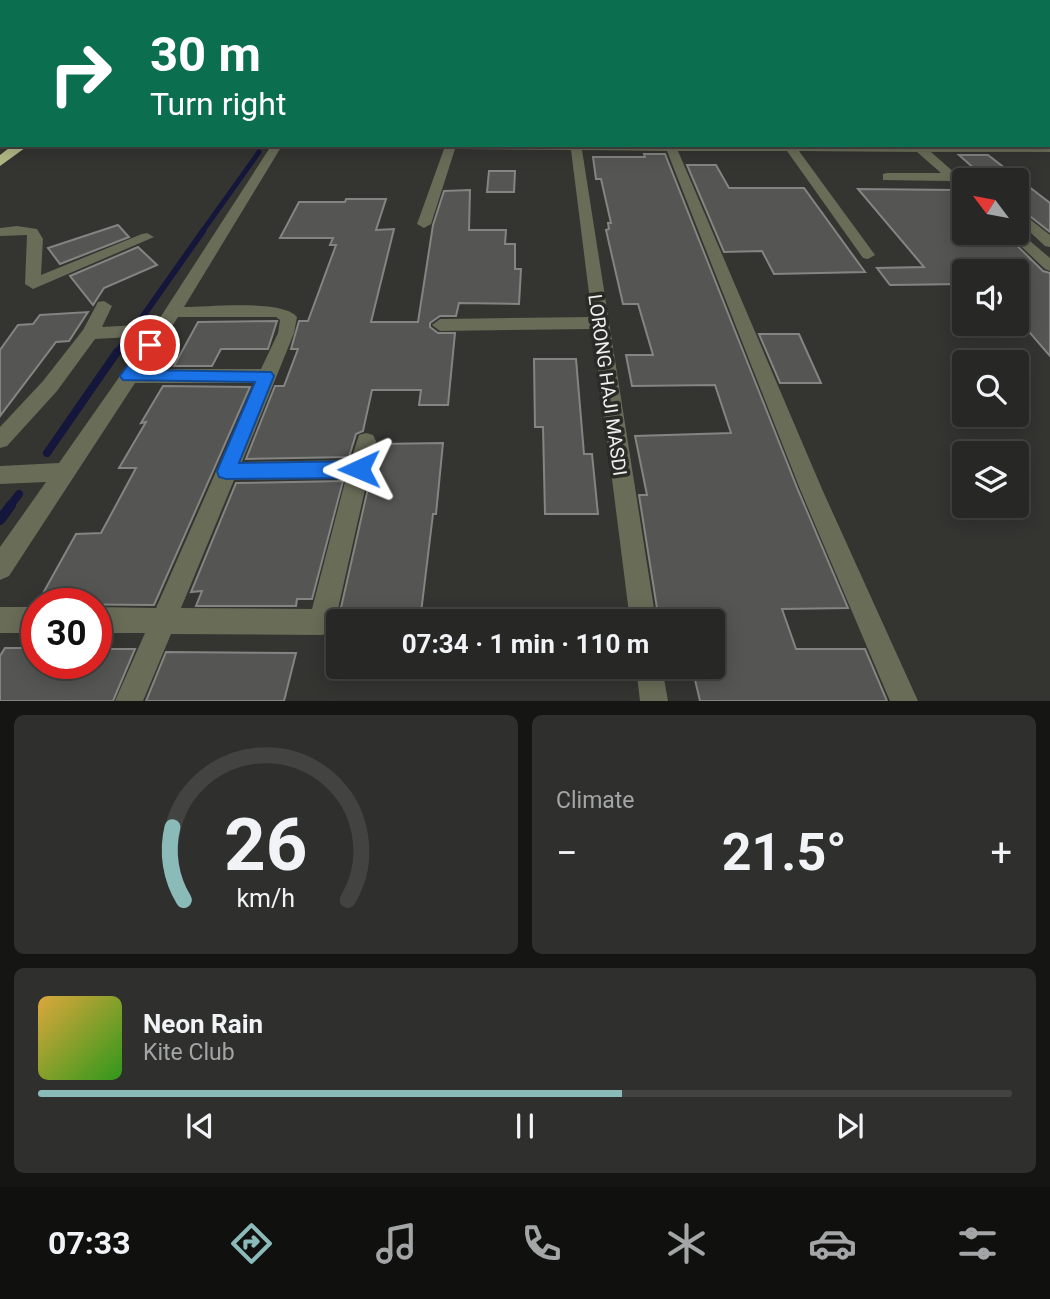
<!DOCTYPE html>
<html lang="en">
<head>
<meta charset="utf-8">
<style>
  :root { --surface:#272725; --page:#2f2f2d; --text:#f1f3f6; --muted:#a4a5a7; --line:#434442; --accent:#8bbbb9 }
  body { margin:0; font-family:Roboto,sans-serif; background:var(--page); color:var(--text); height:100vh; display:flex; flex-direction:column; font-size:26px; white-space:nowrap }
  * { box-sizing:border-box; margin:0 }
  p { font-size:23px; color:var(--muted) }
  .icon { flex:none; width:38px; height:38px; fill:none; stroke:currentColor; stroke-width:2; stroke-linecap:round; stroke-linejoin:round }
  .map { position:relative; height:701px; overflow:hidden }
  .sheet { display:flex; flex-direction:column; gap:14px; padding:14px; background:#151514; flex:1 }
  .sheet>* { flex:none }
  .banner { position:absolute; left:0px; top:0px; width:1050px; height:147px; box-shadow:0 4px 18px #0003,0 0 0 2px var(--line); background:#0b6e4f; color:#fff; overflow:hidden }
  .needle { width:46px; rotate:302deg }
  .controls { position:absolute; left:952px; top:168px; display:grid; gap:14px }
  .controls a { display:grid; place-items:center; width:77px; height:77px; border-radius:7px; background:var(--surface); box-shadow:0 4px 18px #0003,0 0 0 2px var(--line); font-size:35px }
  .speed { position:absolute; left:21px; top:588px; display:flex; gap:14px; font-size:35px; font-weight:700; text-align:center }
  .speed>* { display:grid; place-content:center; width:91px; height:91px; border-radius:50%; background:var(--surface); box-shadow:0 4px 18px #0003,0 0 0 2px var(--line); line-height:1 }
  .speed .limit { border:10px solid #d22; background:#fff; color:#111 }
  .pin { position:absolute; display:grid; place-items:center; width:60px; height:60px; color:#fff; margin:-30px; border:4px solid #fff; border-radius:50%; box-shadow:0 2px 7px #0007 }
  .me { position:absolute; width:77px; margin:-38px; rotate:269deg; stroke-linejoin:round; filter:drop-shadow(0 0 5px #0008) }
  .turn { display:flex; align-items:center; gap:24px; height:147px; padding:0 35px; font-size:32px }
  .turn .icon { width:91px; height:91px; stroke-width:2.5 }
  .turn b { display:block; font-size:49px; line-height:60px }
  .big { font-size:52px; font-weight:700; line-height:1.1 }
  .sheet .card { flex:1; display:flex; flex-direction:column; justify-content:center; gap:10px; min-width:0; padding:0 24px; border-radius:10px; background:var(--page) }
  .sheet .dial { align-items:center; gap:0 }
  .dial svg { height:182px; overflow:visible; fill:none; stroke:var(--line); stroke-width:7; stroke-linecap:round; text-anchor:middle }
  .dial text { fill:var(--text); stroke:none }
  .song { display:flex; align-items:center; gap:21px }
  .cover { width:84px; height:84px; border-radius:10px; background:linear-gradient(135deg,hsl(40 70% 55%),hsl(110 70% 35%)) }
  .played { height:7px; border-radius:4px; background:linear-gradient(90deg,var(--accent) 60%,var(--line) 60%) }
  .keys { display:flex; justify-content:space-around; direction:ltr }
  .heat { display:flex; justify-content:space-between; align-items:center; font-size:38px; direction:ltr }
  .sheet .tiles { flex:1; display:grid; gap:14px; grid-template-columns:1fr 1fr }
  .card:last-child { grid-column:span 2 }
  .trip { position:absolute; left:326px; top:609px; width:399px; height:70px; border-radius:7px; background:var(--surface); box-shadow:0 4px 18px #0003,0 0 0 2px var(--line); font-weight:700; line-height:70px; text-align:center }
  .tabs { display:flex; height:112px; justify-content:space-around; align-items:center; background:#10100f; color:var(--muted) }
  .tabs .icon { width:49px; height:49px }
  .tabs .selected { color:var(--accent) }
  .tabs b { font-size:32px; color:var(--text) }
  .map>svg:first-child { display:block }
  .lines { fill:none; stroke-linecap:round; stroke-linejoin:round }
  .stream-far3 { stroke:#14163c; stroke-width:5 }
  .stream-far2 { stroke:#14163c; stroke-width:6 }
  .stream-far1 { stroke:#14163c; stroke-width:8 }
  .stream { stroke:#14163c; stroke-width:10 }
  .building { fill:#555553; stroke:#848582; stroke-width:2 }
  .minor { fill:#696c57; fill-rule:evenodd }
  .highway { fill:#b2b884; fill-rule:evenodd }
  .route { fill:#1a73e8; stroke:#114b97; stroke-width:2 }
  .labels { text-anchor:middle; stroke-width:7; stroke-linejoin:round; paint-order:stroke }
  .street-label { font-size:19px; fill:#f0f0ef; stroke:#2a2a27 }
</style>
</head>
<body>
<div class="map">
<svg width="1050" height="701" viewBox="0 0 1050 701">
  <rect width="100%" height="100%" fill="#343431"/>
  <g class="lines">
    <!-- stream-far3 -->
    <polyline class="stream-far3" points="202,232 259,152"/>
    <!-- stream-far2 -->
    <g class="stream-far2">
      <polyline points="141,319 203,231"/>
      <polyline points="116,354 123,344"/>
    </g>
    <!-- stream-far1 -->
    <g class="stream-far1">
      <polyline points="47,453 117,352"/>
      <polyline points="9,507 19,494"/>
    </g>
    <!-- stream -->
    <polyline class="stream" points="0,520 11,505"/>
  </g>
  <!-- building -->
  <g class="building">
    <polygon points="644,154 665,154 798,490 848,608 782,609 796,649 865,649 887,701 700,701 692,667 712,667 712,621 659,621 639,495 647,495 635,436 731,433 715,385 632,386 626,355 653,355 638,304 623,304 606,230 609,229 608,223 611,223 601,179 596,179 593,157 645,157"/>
    <polygon points="959,155 988,155 1050,203 1050,232 1017,206 1017,180 987,180"/>
    <polygon points="687,165 716,165 729,188 804,188 865,272 774,274 762,251 724,252"/>
    <polygon points="489,171 515,171 514,192 487,192"/>
    <polygon points="858,189 957,190 964,194 964,233 1004,233 1043,271 1050,273 1050,356 1017,318 1017,271 952,271 963,284 890,285 877,268 924,267"/>
    <polygon points="470,190 469,230 506,230 505,244 515,244 515,269 521,269 519,304 459,303 456,316 440,316 430,323 430,327 438,333 455,333 448,405 419,405 421,390 372,390 363,431 356,434 349,457 246,459 275,386 284,386 298,349 291,349 299,321 308,321 336,245 330,245 333,238 280,238 299,202 345,202 346,199 386,199 376,230 394,229 371,322 418,322 433,225 444,191"/>
    <polygon points="118,225 129,237 60,264 48,248"/>
    <polygon points="138,247 157,265 104,288 93,305 70,276"/>
    <polygon points="88,312 69,341 56,342 0,416 0,350 18,325 33,324 40,315"/>
    <polygon points="277,321 268,349 221,349 212,366 174,366 198,322"/>
    <polygon points="759,334 799,334 821,383 780,383"/>
    <polygon points="534,359 576,359 584,454 592,454 598,514 545,514 543,427 535,427"/>
    <polygon points="163,386 250,387 154,605 37,604 76,534 101,533 136,468 119,468 146,422 141,423"/>
    <polygon points="443,443 436,514 433,514 420,621 338,621 378,444"/>
    <polygon points="343,481 312,599 297,599 296,606 196,606 202,591 191,592 236,483"/>
    <polygon points="5,648 37,648 37,663 96,663 96,649 135,649 113,701 0,701 0,656"/>
    <polygon points="166,652 296,653 284,701 146,701"/>
  </g>
  <g class="lines">
    <!-- minor -->
    <g class="minor">
      <polygon points="58,0 66,0 67,2 59,2"/>
      <rect x="404" y="0" width="6" height="2"/>
      <polygon points="552,0 558,0 559,2 552,2"/>
      <polygon points="612,0 618,0 619,2 612,2"/>
      <polygon points="757,0 764,0 765,2 758,2"/>
      <polygon points="841,0 849,0 850,2 842,2"/>
      <polygon points="1001,0 1009,0 1011,2 1002,2"/>
      <polygon points="1043,0 1050,0 1050,4"/>
      <polygon points="0,2 2,2 0,7"/>
      <rect x="0" y="17" width="2" height="4"/>
      <rect x="1048" y="19" width="2" height="5"/>
      <rect x="1048" y="42" width="2" height="5"/>
      <rect x="0" y="52" width="2" height="6"/>
      <polygon points="2,75 2,82 1,82 0,76"/>
      <polygon points="1048,76 1050,77 1050,83 1048,82"/>
      <rect x="0" y="122" width="2" height="6"/>
      <polygon points="0,143 2,145 216,145 211,148 3,149 0,149"/>
      <path d="M227,145L1050,146V152H931L964,181V191L949,181L883,180V174L887,173H941L917,152L799,151L875,255L868,259L863,258L787,151H678L822,489L918,701H890L800,489L667,151L582,150L656,621H630L593,329L440,331L432,325L440,319L592,317L571,150L455,149L431,224L424,228L417,224L444,149H280L184,307C208,307 283,299 297,317L294,333L242,462L351,460L359,435L366,433L373,435L376,441L335,622L331,631L322,635L171,634L143,701H115L145,633H96V607L156,608L255,383H135L9,576L0,580V547L46,482L0,484V466L59,463L148,336L95,339L57,391L7,446L0,448V427L43,381L83,330L98,302L104,301L112,306L102,327L156,324L269,149L232,148ZM178,317H276L280,320L278,333L261,369H144ZM346,478L312,609L181,608L234,480Z"/>
      <polygon points="1017,209 1050,235 1050,247 1045,246 1017,220"/>
      <polygon points="17,226 37,229 43,239 41,275 142,234 147,233 154,237 33,289 25,284 27,235 0,236 0,228"/>
      <polygon points="1017,230 1050,258 1050,271 1045,269 1007,233 1017,233"/>
      <rect x="0" y="607" width="37" height="26"/>
      <polygon points="636,667 662,667 668,701 640,701"/>
    </g>
    <!-- highway -->
    <g class="highway">
      <polygon points="210,0 220,0 209,2"/>
      <rect x="0" y="115" width="2" height="8"/>
      <polygon points="13,145 29,145 0,166 0,155"/>
    </g>
  </g>
  <!-- route -->
  <polygon class="route" points="150,340 158,345 142,370 271,372 274,376 239,463 359,461 366,464 368,469 366,475 359,478 226,479 219,477 217,471 255,382 123,380 120,376 123,372 144,341"/>
  <g class="labels">
    <!-- street labels -->
    <g class="street-label">
      <text transform="translate(608 385) rotate(82)" y="7">LORONG HAJI MASDI</text>
    </g>
  </g>
</svg>
<div class="controls">
<a><svg class="needle" viewBox="-14 -14 28 28"><path d="M0-13l5 13h-10z" fill="#e53935"/><path d="M0 13l5-13h-10z" fill="#a4a5a7"/></svg></a>
<a><svg class="icon" aria-label="sound" viewBox="0 0 24 24"><path d="M4 9h4l5-4v14l-5-4H4zM17 9q2 3 0 6"/></svg></a>
<a><svg class="icon" aria-label="search" viewBox="0 0 24 24"><circle cx="10" cy="10" r="6"/><path d="M15 15l6 6"/></svg></a>
<a><svg class="icon" aria-label="layers" viewBox="0 0 24 24"><path d="M12 4l9 5-9 5-9-5zM3 14l9 5 9-5"/></svg></a>
</div>
<div class="speed"><div class="limit">30</div></div>
<div class="pin" style="left:150px;top:345px;background:#d93025"><svg class="icon" aria-label="arrive" viewBox="0 0 24 24"><path d="M6 21V4h12l-3 4 3 4H6"/></svg></div>
<svg class="me" style="left:359px;top:469px" viewBox="-20 -20 40 40"><path d="M0-17L14 15 0 8-14 15z" fill="#1a73e8" stroke="#fff" stroke-width="4"/></svg>
<div class="trip">07:34 · 1 min · 110 m</div>
<div class="banner">
<div class="turn"><svg class="icon" aria-label="right" viewBox="0 0 24 24"><path d="M7 20v-9h11M14 6l5 5-5 5"/></svg><div><b>30 m</b>Turn right</div></div>
</div>
</div>
<section class="sheet">
<div class="tiles">
<div class="card dial"><svg viewBox="0 0 100 80">
<path d="M14 69A42 42 0 1 1 86 69"/>
<path d="M14 69A42 42 0 0 1 9 37" stroke="#8bbbb9"/>
<text x="50" y="56" font-size="32" font-weight="700">26</text>
<text x="50" y="72" font-size="11">km/h</text>
</svg></div>
<div class="card"><p>Climate</p>
<div class="heat"><a>−</a><b class="big">21.5°</b><a>+</a></div>
</div>
<div class="card">
<div class="song"><i class="cover"></i><div><b>Neon Rain</b><p>Kite Club</p></div></div>
<div class="played"></div>
<div class="keys"><svg class="icon" aria-label="previous" viewBox="0 0 24 24"><path d="M18 5L8 12l10 7zM5 5v14"/></svg><svg class="icon" aria-label="pause" viewBox="0 0 24 24"><path d="M8 5v14M16 5v14"/></svg><svg class="icon" aria-label="next" viewBox="0 0 24 24"><path d="M6 5l10 7-10 7zM19 5v14"/></svg></div>
</div>
</div>
</section>
<nav class="tabs">
<b>07:33</b>
<svg class="icon selected" aria-label="directions" viewBox="0 0 24 24"><path d="M12 3l9 9-9 9-9-9zM9 14v-3h6M13 9l2 2-2 2"/></svg>
<svg class="icon" aria-label="music" viewBox="0 0 24 24"><path d="M9 18V5l10-2v13"/><circle cx="6" cy="18" r="3"/><circle cx="16" cy="16" r="3"/></svg>
<svg class="icon" aria-label="phone" viewBox="0 0 24 24"><path d="M5 4h4l2 5-3 2q2 4 5 5l2-3 5 2v4C11 20 4 13 5 4z"/></svg>
<svg class="icon" aria-label="climate" viewBox="0 0 24 24"><path d="M12 3v18M4 7l16 10M4 17L20 7"/></svg>
<svg class="icon" aria-label="car" viewBox="0 0 24 24"><path d="M5 17H2v-5l4-1 3-4h7l3 4 3 1v5h-3M9 17h6M6 11h13"/><circle cx="7" cy="17" r="2"/><circle cx="17" cy="17" r="2"/></svg>
<svg class="icon" aria-label="filters" viewBox="0 0 24 24"><path d="M4 7h16M4 17h16"/><circle cx="9" cy="7" r="2"/><circle cx="15" cy="17" r="2"/></svg>
</nav>
</body>
</html>
